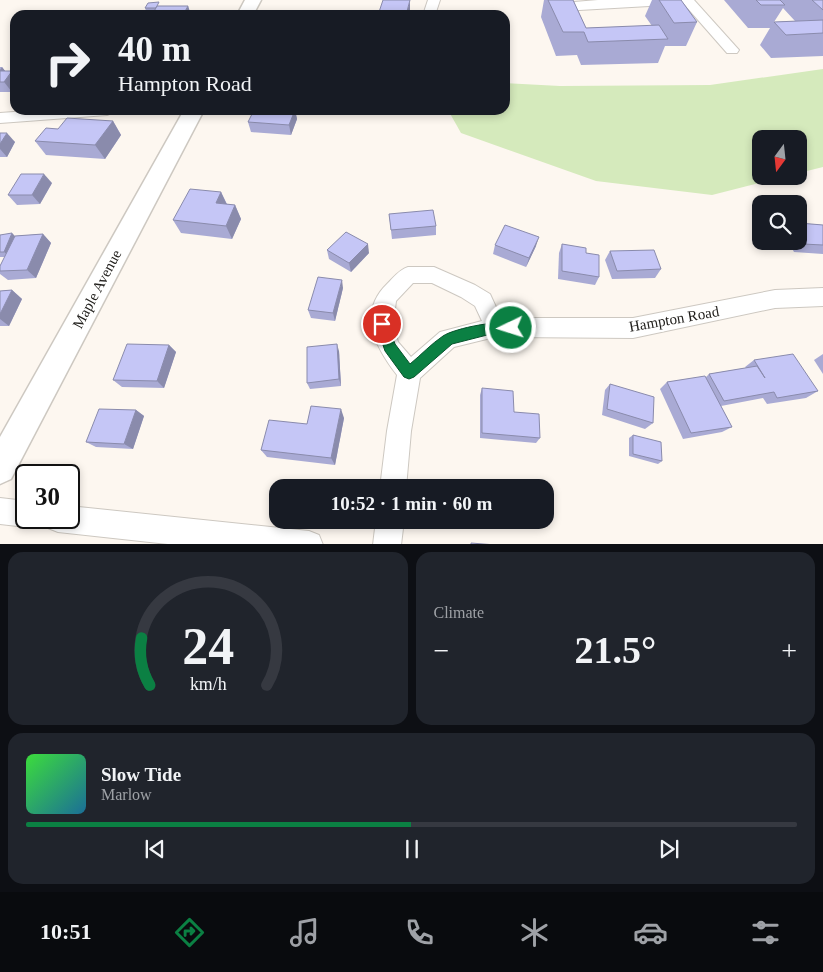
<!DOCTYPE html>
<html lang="en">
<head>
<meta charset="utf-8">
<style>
  :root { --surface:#171b24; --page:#20242c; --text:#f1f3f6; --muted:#9ea1a6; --line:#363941; --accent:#0b8043 }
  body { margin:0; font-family:Georgia,serif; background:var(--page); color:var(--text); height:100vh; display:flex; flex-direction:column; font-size:19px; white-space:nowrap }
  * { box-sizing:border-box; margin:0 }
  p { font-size:16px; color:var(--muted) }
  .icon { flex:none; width:28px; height:28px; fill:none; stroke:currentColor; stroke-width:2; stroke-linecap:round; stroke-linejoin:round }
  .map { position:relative; height:544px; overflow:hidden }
  .drawer { display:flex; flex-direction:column; gap:8px; padding:8px; background:#0d0f14; flex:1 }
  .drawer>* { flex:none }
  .banner { position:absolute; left:10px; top:10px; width:500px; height:105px; border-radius:15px; box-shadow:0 2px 8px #0003; background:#171b24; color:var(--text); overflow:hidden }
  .needle { width:32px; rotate:195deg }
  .controls { position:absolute; left:752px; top:130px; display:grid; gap:10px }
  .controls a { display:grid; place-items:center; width:55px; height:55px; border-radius:10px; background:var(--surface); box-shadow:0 2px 8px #0003; font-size:25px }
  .speed { position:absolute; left:15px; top:464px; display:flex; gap:10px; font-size:25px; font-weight:700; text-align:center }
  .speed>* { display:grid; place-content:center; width:65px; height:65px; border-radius:50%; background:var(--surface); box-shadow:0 2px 8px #0003; line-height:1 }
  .speed .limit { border:2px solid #111; border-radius:8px; background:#fff; color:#111 }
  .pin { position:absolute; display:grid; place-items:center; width:42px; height:42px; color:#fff; margin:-21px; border:2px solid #fff; border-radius:50%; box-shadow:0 1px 5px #0007 }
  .me { position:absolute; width:55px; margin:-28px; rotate:266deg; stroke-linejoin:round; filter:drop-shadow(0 0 4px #0008) }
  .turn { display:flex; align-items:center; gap:18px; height:105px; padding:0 25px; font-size:22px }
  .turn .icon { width:65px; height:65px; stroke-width:2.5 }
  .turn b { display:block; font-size:35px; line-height:42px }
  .big { font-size:38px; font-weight:600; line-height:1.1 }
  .drawer .tile { flex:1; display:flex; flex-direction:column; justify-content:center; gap:8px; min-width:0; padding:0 18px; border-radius:15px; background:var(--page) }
  .drawer .dial { align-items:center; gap:0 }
  .dial svg { height:130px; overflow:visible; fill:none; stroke:var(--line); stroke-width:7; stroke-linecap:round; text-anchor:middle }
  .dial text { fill:var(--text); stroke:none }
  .song { display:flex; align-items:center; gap:15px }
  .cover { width:60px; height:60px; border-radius:8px; background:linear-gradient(135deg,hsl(120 70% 55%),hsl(200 70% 35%)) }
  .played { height:5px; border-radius:2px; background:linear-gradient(90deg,var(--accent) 50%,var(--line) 50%) }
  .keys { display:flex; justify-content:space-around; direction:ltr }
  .heat { display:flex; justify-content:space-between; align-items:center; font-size:28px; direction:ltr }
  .drawer .tiles { flex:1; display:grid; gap:8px; grid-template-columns:1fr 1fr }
  .tile:last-child { grid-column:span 2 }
  .trip { position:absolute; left:269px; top:479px; width:285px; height:50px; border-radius:15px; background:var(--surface); box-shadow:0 2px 8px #0003; font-weight:600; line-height:50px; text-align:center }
  .dock { display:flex; height:80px; justify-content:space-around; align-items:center; background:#090b0e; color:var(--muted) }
  .dock .icon { width:35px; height:35px }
  .dock .active { color:var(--accent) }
  .dock b { font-size:22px; color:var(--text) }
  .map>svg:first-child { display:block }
  .green { fill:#d5eabc }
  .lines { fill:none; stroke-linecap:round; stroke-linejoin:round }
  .minor-casing { stroke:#cdc8c1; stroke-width:2 }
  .major-casing { stroke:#cdc8c1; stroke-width:3 }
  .minor { fill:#fff; fill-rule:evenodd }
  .major { fill:#fff; fill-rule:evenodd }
  .wall { fill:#a9aad4; fill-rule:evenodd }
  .shaded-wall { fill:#8a8bac }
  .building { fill:#c5c6f6; stroke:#8a8bac }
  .route { fill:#0b8043; stroke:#07532c }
  .labels { text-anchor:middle; stroke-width:4.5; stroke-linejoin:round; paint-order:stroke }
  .street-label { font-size:15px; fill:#22201d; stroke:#fff }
</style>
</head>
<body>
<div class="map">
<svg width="823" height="545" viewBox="0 0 823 545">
  <rect width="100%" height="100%" fill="#fdf7f0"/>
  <!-- green -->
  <polygon class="green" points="823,69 823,167 799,173 799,139 761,139 761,176 786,176 712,195 596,181 461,133 448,110 505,110 505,83 560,86 710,85"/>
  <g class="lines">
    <!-- minor casing -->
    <g class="minor-casing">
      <g id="minor">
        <polygon points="428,0 440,0 435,15 423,15"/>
        <polygon points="598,0 694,0 739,50 737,53 727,53 684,4 562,11 556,7 562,3"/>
        <polygon points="41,110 115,110 112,113 107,115 0,123 0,113"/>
        <path d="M408,267H434L475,285L490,294L501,318H633L775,290L823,288V306L775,308L633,338L495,337L454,347L420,378L411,431L406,488H380L387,431L397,375C376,348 357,313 387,284C394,277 399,270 408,267ZM413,283H432L461,297L475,306L482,321L440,332L411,357L398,342L393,324L396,301Z"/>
        <polygon points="0,498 26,501 26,518 38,518 36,524 26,527 0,524"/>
        <polygon points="69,506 309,531 319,535 323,545 177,545 58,532 48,528 45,518 69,518"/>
        <polygon points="376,520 404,520 401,545 373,545"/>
      </g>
    </g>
    <!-- major casing -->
    <g class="major-casing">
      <g id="major">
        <polygon points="245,0 261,0 253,15 237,15"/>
        <polygon points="184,110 204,110 11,479 0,484 0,437"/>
      </g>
    </g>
    <!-- minor -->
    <use href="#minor" class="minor"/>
    <!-- major -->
    <use href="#major" class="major"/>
  </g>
  <!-- wall -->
  <g class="wall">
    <polygon points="544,0 573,0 586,28 652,26 645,16 652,0 681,0 697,22 686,46 665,46 658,63 581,65 577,55 556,56 541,17"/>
    <path d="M724,0H780L781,1V0H823V56L771,58L760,45L770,28H748ZM783,8L795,21L774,22Z"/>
    <polygon points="160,6 188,6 191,15 152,15 153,13 147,13 145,8"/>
    <polygon points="0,67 2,67 5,71 12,71 15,74 15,87 12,92 0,92"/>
    <polygon points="295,110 297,119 291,135 251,132 248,122"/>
    <polygon points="113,121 121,135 105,159 46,155 35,141 58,129"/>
    <polygon points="0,133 15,142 7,157 0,157"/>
    <polygon points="52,183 40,204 17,205 8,195"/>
    <polygon points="221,192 227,204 235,205 241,219 232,239 181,233 173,220"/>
    <polygon points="389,214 436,226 436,235 392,239"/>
    <polygon points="799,223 823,225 823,254 794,252 788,241 799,241"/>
    <polygon points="43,234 51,243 36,278 8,280 0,274 0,266 5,257 0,257 0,235 15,236"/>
    <polygon points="562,244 586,253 599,277 595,285 558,279 559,253"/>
    <polygon points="495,245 536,246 526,267 493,254"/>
    <polygon points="327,250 369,253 351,272 329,259"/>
    <polygon points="610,251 661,269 655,278 612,279 605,260"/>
    <polygon points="343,288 335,321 311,318 308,310"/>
    <polygon points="12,290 22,299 9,326 0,326 0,291"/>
    <polygon points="169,345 176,352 164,388 122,387 113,380"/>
    <polygon points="339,351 341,386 310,389 307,383"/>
    <polygon points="823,354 823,374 814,360"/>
    <polygon points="754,360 818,391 806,398 767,404 763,398 721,406 732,427 722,432 683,439 660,389 667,382 706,377 709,374 746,368 745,367"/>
    <polygon points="610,384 653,423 645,429 602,415 605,390"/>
    <polygon points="482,388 514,412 540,438 536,443 480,438 480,395"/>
    <polygon points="136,410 144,416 133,449 96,447 86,442"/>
    <polygon points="344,418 335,465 267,457 261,450 307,424"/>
    <polygon points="633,435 662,461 658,464 629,456 629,438"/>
  </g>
  <!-- shaded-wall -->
  <g class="shaded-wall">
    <polygon points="410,0 410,11 409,15 406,15"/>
    <polygon points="188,6 191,15 183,15"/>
    <polygon points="2,67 9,76 12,71 15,74 15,87 12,92 4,82 0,72 0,70"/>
    <polygon points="295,110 297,119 291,135 289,125"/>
    <polygon points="113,121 121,135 105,159 95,145"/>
    <polygon points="7,133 15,142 7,157 0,149 0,144"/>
    <polygon points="44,174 52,183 40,204 32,195"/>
    <polygon points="221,192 227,205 216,203"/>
    <polygon points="235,205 241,219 232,239 226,226"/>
    <polygon points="12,233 17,238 9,256 4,252"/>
    <polygon points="43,234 51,243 36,278 27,270"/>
    <polygon points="539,237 536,246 526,267 529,258"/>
    <polygon points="368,244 369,253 351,272 349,263"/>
    <polygon points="342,280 343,288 335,321 333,313"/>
    <polygon points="12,290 22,299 9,326 0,319 0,314"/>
    <polygon points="337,344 339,351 341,386 339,379"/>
    <polygon points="169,345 176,352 164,388 157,381"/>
    <polygon points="341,409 344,418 335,465 331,458"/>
    <polygon points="136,410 144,416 133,449 124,444"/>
  </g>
  <!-- building -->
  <g class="building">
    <polygon points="383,0 410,0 406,15 378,15"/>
    <polygon points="548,0 573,0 586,28 659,25 668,39 588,42 584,32 563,32"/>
    <polygon points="659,0 681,0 697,22 674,23"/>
    <polygon points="756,0 780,0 785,5 761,5"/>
    <polygon points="812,0 823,0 823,10"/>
    <polygon points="159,2 156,8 145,8 148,3"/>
    <polygon points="157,6 188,6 183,15 152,15"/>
    <polygon points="823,20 823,33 786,35 774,22"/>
    <polygon points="0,71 12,71 4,82 0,82"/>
    <polygon points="254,110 295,110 289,125 248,122"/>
    <polygon points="67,118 113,121 95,145 35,141 46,128 58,129"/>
    <polygon points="0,133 7,133 0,144"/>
    <polygon points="21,174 44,174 32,195 8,195"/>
    <polygon points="190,189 221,192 216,203 235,205 226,226 173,220"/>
    <polygon points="433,210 436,226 391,230 389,214"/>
    <polygon points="799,223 823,225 823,245 803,244 799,235"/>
    <polygon points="505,225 539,237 529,258 495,245"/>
    <polygon points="346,232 368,244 349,263 327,250"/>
    <polygon points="12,233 4,252 0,252 0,235"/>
    <polygon points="43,234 27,270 0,271 0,266 15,236"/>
    <polygon points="562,244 586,248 586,253 599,255 599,277 562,271"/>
    <polygon points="654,250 661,269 617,271 610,251"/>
    <polygon points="318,277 342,280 333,313 308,310"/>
    <polygon points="12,290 0,314 0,291"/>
    <polygon points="127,344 169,345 157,381 113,380"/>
    <polygon points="337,344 339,379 307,383 307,347"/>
    <polygon points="793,354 818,391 777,398 774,392 724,401 709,374 757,366 765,378 754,360"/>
    <polygon points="705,376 732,427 691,433 667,382"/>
    <polygon points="610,384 654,397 653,423 607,409"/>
    <polygon points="482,388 513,391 514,412 539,414 540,438 482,433"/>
    <polygon points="311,406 341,409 331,458 261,450 269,420 307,424"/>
    <polygon points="99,409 136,410 124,444 86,442"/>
    <polygon points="633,435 661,442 662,461 633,454"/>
    <polygon points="471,543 496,545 471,545"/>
  </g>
  <!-- route -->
  <path class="route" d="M382,319L386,320L395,344L410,364C421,355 431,344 443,336C455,328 502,319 515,324L517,328L515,331L495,333L452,344L414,377L409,379L404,377L385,351L376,324L377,320Z"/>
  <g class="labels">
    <!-- street labels -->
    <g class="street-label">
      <text transform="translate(97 289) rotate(-62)" y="5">Maple Avenue</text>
      <text transform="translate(674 319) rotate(-10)" y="5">Hampton Road</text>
    </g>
  </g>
</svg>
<div class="controls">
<a><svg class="needle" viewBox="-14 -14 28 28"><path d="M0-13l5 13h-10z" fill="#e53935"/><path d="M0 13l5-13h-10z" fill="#9ea1a6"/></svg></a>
<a><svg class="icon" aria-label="search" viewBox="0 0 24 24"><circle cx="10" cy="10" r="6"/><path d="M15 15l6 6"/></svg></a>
</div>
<div class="speed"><div class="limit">30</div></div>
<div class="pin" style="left:382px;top:324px;background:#d93025"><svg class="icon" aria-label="arrive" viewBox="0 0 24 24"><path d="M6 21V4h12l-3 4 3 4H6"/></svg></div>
<svg class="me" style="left:511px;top:328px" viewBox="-20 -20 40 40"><circle r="17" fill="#0b8043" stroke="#fff" stroke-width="3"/><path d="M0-11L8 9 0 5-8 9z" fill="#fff"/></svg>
<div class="trip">10:52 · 1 min · 60 m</div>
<div class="banner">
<div class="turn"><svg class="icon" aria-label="right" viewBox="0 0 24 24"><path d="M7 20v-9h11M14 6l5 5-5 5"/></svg><div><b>40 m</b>Hampton Road</div></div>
</div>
</div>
<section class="drawer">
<div class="tiles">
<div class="tile dial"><svg viewBox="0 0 100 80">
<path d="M14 69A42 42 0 1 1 86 69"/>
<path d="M14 69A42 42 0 0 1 9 40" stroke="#0b8043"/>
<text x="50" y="56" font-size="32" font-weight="700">24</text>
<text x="50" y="72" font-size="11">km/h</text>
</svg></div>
<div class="tile"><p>Climate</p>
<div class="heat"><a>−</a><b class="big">21.5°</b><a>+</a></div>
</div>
<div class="tile">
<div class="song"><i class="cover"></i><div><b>Slow Tide</b><p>Marlow</p></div></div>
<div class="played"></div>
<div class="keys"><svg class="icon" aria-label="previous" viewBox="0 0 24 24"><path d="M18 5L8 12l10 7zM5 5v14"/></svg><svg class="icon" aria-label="pause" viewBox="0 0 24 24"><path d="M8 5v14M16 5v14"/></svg><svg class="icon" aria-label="next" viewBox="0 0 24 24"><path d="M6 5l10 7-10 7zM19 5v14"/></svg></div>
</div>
</div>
</section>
<nav class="dock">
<b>10:51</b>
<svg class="icon active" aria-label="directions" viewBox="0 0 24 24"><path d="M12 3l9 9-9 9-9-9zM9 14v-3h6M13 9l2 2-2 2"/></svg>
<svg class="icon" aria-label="music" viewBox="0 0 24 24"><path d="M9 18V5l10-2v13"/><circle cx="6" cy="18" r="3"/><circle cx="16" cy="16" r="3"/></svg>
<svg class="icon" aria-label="phone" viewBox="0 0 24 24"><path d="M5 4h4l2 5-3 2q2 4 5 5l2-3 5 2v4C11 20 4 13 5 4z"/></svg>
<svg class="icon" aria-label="climate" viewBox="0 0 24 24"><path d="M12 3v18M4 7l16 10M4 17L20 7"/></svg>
<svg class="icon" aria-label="car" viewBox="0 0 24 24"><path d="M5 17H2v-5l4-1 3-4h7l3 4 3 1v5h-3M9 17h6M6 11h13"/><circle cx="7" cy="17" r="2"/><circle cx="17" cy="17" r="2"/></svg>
<svg class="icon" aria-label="filters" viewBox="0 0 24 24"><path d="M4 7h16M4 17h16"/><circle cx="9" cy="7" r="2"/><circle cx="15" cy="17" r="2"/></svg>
</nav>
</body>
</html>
